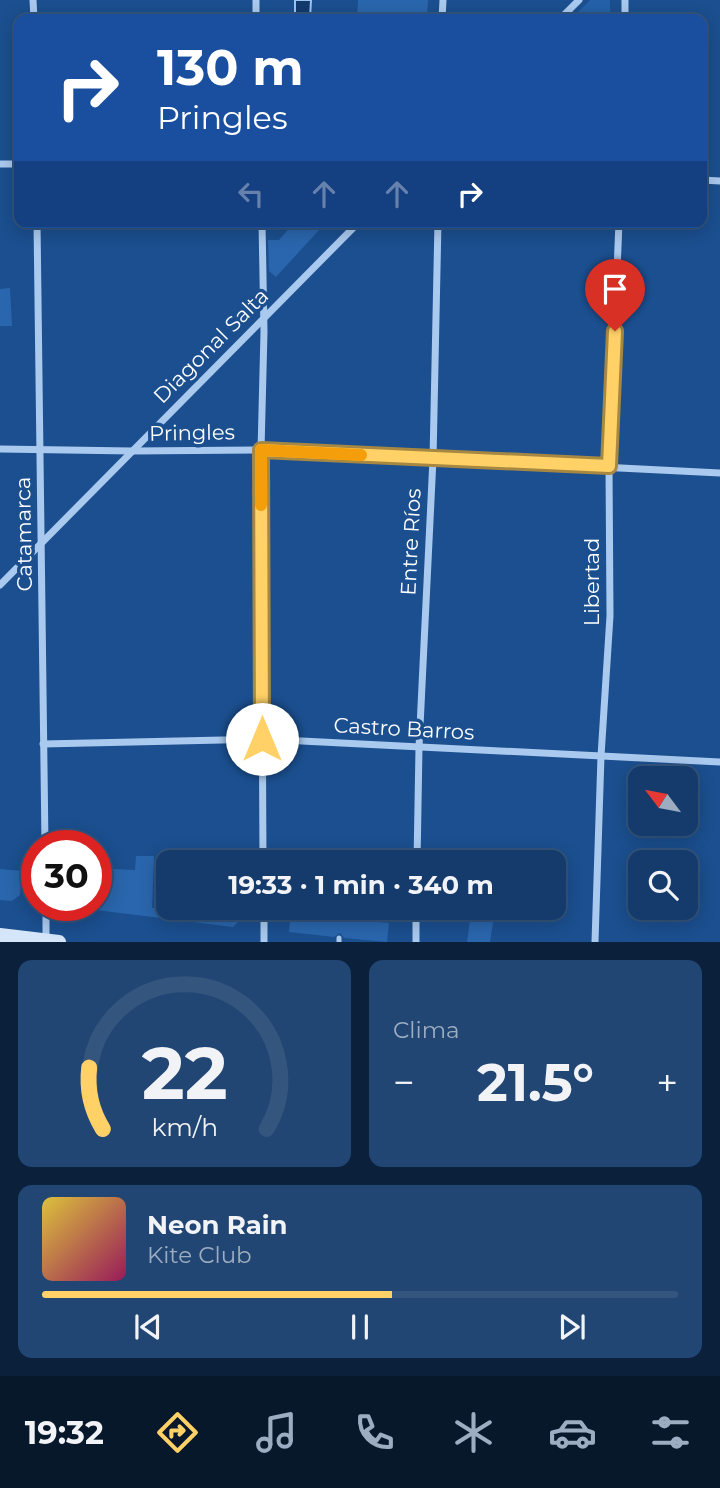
<!DOCTYPE html>
<html lang="es">
<head>
<meta charset="utf-8">
<style>
  :root { --surface:#143b6b; --page:#214673; --text:#f1f3f6; --muted:#9dadc1; --line:#33557e; --accent:#ffd166 }
  body { margin:0; font-family:Montserrat,sans-serif; background:var(--page); color:var(--text); height:100vh; display:flex; flex-direction:column; font-size:26px; white-space:nowrap }
  * { box-sizing:border-box; margin:0 }
  p { font-size:23px; color:var(--muted) }
  .icon { flex:none; width:38px; height:38px; fill:none; stroke:currentColor; stroke-width:2; stroke-linecap:round; stroke-linejoin:round }
  .map { position:relative; height:942px; overflow:hidden }
  .drawer { display:flex; flex-direction:column; gap:18px; padding:18px; background:#0b203b; flex:1 }
  .drawer>* { flex:none }
  .guide { position:absolute; left:14px; top:14px; width:693px; height:214px; border-radius:14px; box-shadow:0 4px 18px #0003,0 0 0 2px var(--line); background:#1a4fa0; color:#fff; overflow:hidden }
  .needle { width:46px; rotate:302deg }
  .buttons { position:absolute; left:628px; top:766px; display:grid; gap:14px }
  .buttons a { display:grid; place-items:center; width:70px; height:70px; border-radius:14px; background:var(--surface); box-shadow:0 4px 18px #0003,0 0 0 2px var(--line); font-size:35px }
  .speed { position:absolute; left:21px; top:830px; display:flex; gap:14px; font-size:35px; font-weight:700; text-align:center }
  .speed>* { display:grid; place-content:center; width:91px; height:91px; border-radius:50%; background:var(--surface); box-shadow:0 4px 18px #0003,0 0 0 2px var(--line); line-height:1 }
  .speed .limit { border:10px solid #d22; background:#fff; color:#111 }
  .pin { position:absolute; display:grid; place-items:center; width:60px; height:60px; color:#fff; margin:-72px -30px; border-radius:50% 50% 50% 0; rotate:-45deg; box-shadow:0 0 7px #0007 }
  .pin .icon { rotate:45deg }
  .me { position:absolute; width:77px; margin:-38px; rotate:0deg; stroke-linejoin:round; filter:drop-shadow(0 0 5px #0008) }
  .turn { display:flex; align-items:center; gap:24px; height:147px; padding:0 28px; font-size:32px }
  .turn .icon { width:91px; height:91px; stroke-width:2.5 }
  .turn b { display:block; font-size:49px; line-height:60px }
  .lanes { display:flex; align-items:center; height:66px; padding:0 28px; background:#0003; justify-content:center; gap:35px; direction:ltr }
  .lanes .off { opacity:.35 }
  .big { font-size:52px; font-weight:700; line-height:1.1 }
  .drawer .widget { flex:1; display:flex; flex-direction:column; justify-content:center; gap:10px; min-width:0; padding:0 24px; border-radius:14px; background:var(--page) }
  .drawer .dial { align-items:center; gap:0 }
  .dial svg { height:182px; overflow:visible; fill:none; stroke:var(--line); stroke-width:7; stroke-linecap:round; text-anchor:middle }
  .dial text { fill:var(--text); stroke:none }
  .song { display:flex; align-items:center; gap:21px }
  .cover { width:84px; height:84px; border-radius:10px; background:linear-gradient(135deg,hsl(50 70% 55%),hsl(330 70% 35%)) }
  .played { height:7px; border-radius:4px; background:linear-gradient(90deg,var(--accent) 55%,var(--line) 55%) }
  .keys { display:flex; justify-content:space-around; direction:ltr }
  .heat { display:flex; justify-content:space-between; align-items:center; font-size:38px; direction:ltr }
  .drawer .tiles { flex:1; display:grid; gap:18px; grid-template-columns:1fr 1fr }
  .widget:last-child { grid-column:span 2 }
  .trip { position:absolute; left:156px; top:850px; width:410px; height:70px; border-radius:14px; background:var(--surface); box-shadow:0 4px 18px #0003,0 0 0 2px var(--line); font-weight:700; line-height:70px; text-align:center }
  .dock { display:flex; height:112px; justify-content:space-around; align-items:center; background:#08182b; color:var(--muted) }
  .dock .icon { width:49px; height:49px }
  .dock .active { color:var(--accent) }
  .dock b { font-size:32px; color:var(--text) }
  .map>svg:first-child { display:block }
  .green { fill:#2461a8 }
  .water { fill:#123a6d; stroke:#9cc4f0; stroke-width:2 }
  .building { fill:#2a66ad }
  .lines { fill:none; stroke-linecap:round; stroke-linejoin:round }
  .lane { stroke:#a9c9ee; stroke-width:5 }
  .street { stroke:#a9c9ee; stroke-width:7 }
  .secondary { stroke:#d6e6fa; stroke-width:14 }
  .route-casing { stroke:#a68842; stroke-width:18 }
  .route { stroke:#ffd166; stroke-width:12 }
  .slow { stroke:#f59e0b; stroke-width:12 }
  .labels { text-anchor:middle; stroke-width:7; stroke-linejoin:round; paint-order:stroke }
  .street-label { font-size:21px; fill:#fff; stroke:#1b4f8f }
</style>
</head>
<body>
<div class="map">
<svg width="720" height="942" viewBox="0 0 720 942">
  <rect width="100%" height="100%" fill="#1b4f8f"/>
  <!-- green -->
  <polygon class="green" points="590,0 610,0 610,19 571,19"/>
  <!-- water -->
  <polygon class="water" points="295,0 311,0 310,19 295,19"/>
  <!-- building -->
  <g class="building">
    <polygon points="358,0 428,0 427,19 357,19"/>
    <polygon points="295,222 311,222 319,230 276,277 269,271 268,240 279,240"/>
    <polygon points="10,288 12,326 0,326 0,289"/>
    <polygon points="136,856 154,856 152,908 242,908 241,919 233,927 96,910 96,868 135,870"/>
    <polygon points="0,869 22,871 20,895 12,901 0,900"/>
    <polygon points="356,908 364,908 365,913 368,915 368,921 389,923 387,942 344,938 340,933 334,937 289,932 291,911 337,917 339,921 343,922 349,918 350,913 354,912"/>
    <polygon points="471,913 494,916 490,942 467,942"/>
  </g>
  <g class="lines">
    <!-- lane -->
    <g class="lane">
      <polyline points="350,908 351,908"/>
      <polyline points="369,910 416,911"/>
      <polyline points="342,917 342,908"/>
      <polyline points="339,942 339,938"/>
    </g>
    <!-- street -->
    <g class="street">
      <polyline points="33,0 34,19"/>
      <polyline points="256,0 256,19"/>
      <polyline points="442,19 443,0"/>
      <polyline points="560,19 579,0"/>
      <polyline points="625,19 625,0"/>
      <polyline points="0,164 19,164"/>
      <polyline points="702,180 720,181"/>
      <polyline points="37,222 45,845"/>
      <polyline points="262,222 264,332 261,450 263,863"/>
      <polyline points="0,449 132,451 261,450 720,473"/>
      <polyline points="0,585 359,222"/>
      <polyline points="43,744 262,739 720,762"/>
      <polyline points="417,863 419,747 433,459 438,222"/>
      <polyline points="46,905 46,941"/>
      <polyline points="264,908 264,942"/>
      <polyline points="416,942 416,908"/>
      <polyline points="595,942 601,756 610,616 609,466 619,222"/>
    </g>
    <!-- secondary -->
    <polyline class="secondary" points="0,935 59,942"/>
  </g>
  <g class="lines">
    <!-- route casing -->
    <g class="route-casing">
      <polyline id="route" points="262,739 261,450 609,466 615,331"/>
    </g>
    <!-- route -->
    <use href="#route" class="route"/>
    <!-- slow -->
    <polyline class="slow" points="261,505 261,450 361,455"/>
  </g>
  <g class="labels">
    <!-- street labels -->
    <g class="street-label">
      <text transform="translate(211 346) rotate(-45)" y="7">Diagonal Salta</text>
      <text transform="translate(192 433) rotate(-1)" y="7">Pringles</text>
      <text transform="translate(24 534) rotate(-91)" y="7">Catamarca</text>
      <text transform="translate(411 542) rotate(-87)" y="7">Entre Ríos</text>
      <text transform="translate(592 582) rotate(-90)" y="7">Libertad</text>
      <text transform="translate(404 729) rotate(3)" y="7">Castro Barros</text>
    </g>
  </g>
</svg>
<div class="buttons">
<a><svg class="needle" viewBox="-14 -14 28 28"><path d="M0-13l5 13h-10z" fill="#e53935"/><path d="M0 13l5-13h-10z" fill="#9dadc1"/></svg></a>
<a><svg class="icon" aria-label="search" viewBox="0 0 24 24"><circle cx="10" cy="10" r="6"/><path d="M15 15l6 6"/></svg></a>
</div>
<div class="speed"><div class="limit">30</div></div>
<div class="pin" style="left:615px;top:331px;background:#d93025"><svg class="icon" aria-label="arrive" viewBox="0 0 24 24"><path d="M6 21V4h12l-3 4 3 4H6"/></svg></div>
<svg class="me" style="left:262px;top:739px" viewBox="-20 -20 40 40"><circle r="19" fill="#fff"/><path d="M0-13L10 11 0 6-10 11z" fill="#ffd166"/></svg>
<div class="trip">19:33 · 1 min · 340 m</div>
<div class="guide">
<div class="turn"><svg class="icon" aria-label="right" viewBox="0 0 24 24"><path d="M7 20v-9h11M14 6l5 5-5 5"/></svg><div><b>130 m</b>Pringles</div></div>
<div class="lanes"><svg class="icon off" aria-label="left" viewBox="0 0 24 24"><path d="M17 20v-9H6M10 6l-5 5 5 5"/></svg><svg class="icon off" aria-label="ahead" viewBox="0 0 24 24"><path d="M12 20V5M6 11l6-6 6 6"/></svg><svg class="icon off" aria-label="ahead" viewBox="0 0 24 24"><path d="M12 20V5M6 11l6-6 6 6"/></svg><svg class="icon" aria-label="right" viewBox="0 0 24 24"><path d="M7 20v-9h11M14 6l5 5-5 5"/></svg></div>
</div>
</div>
<section class="drawer">
<div class="tiles">
<div class="widget dial"><svg viewBox="0 0 100 80">
<path d="M14 69A42 42 0 1 1 86 69"/>
<path d="M14 69A42 42 0 0 1 8 42" stroke="#ffd166"/>
<text x="50" y="56" font-size="32" font-weight="700">22</text>
<text x="50" y="72" font-size="11">km/h</text>
</svg></div>
<div class="widget"><p>Clima</p>
<div class="heat"><a>−</a><b class="big">21.5°</b><a>+</a></div>
</div>
<div class="widget">
<div class="song"><i class="cover"></i><div><b>Neon Rain</b><p>Kite Club</p></div></div>
<div class="played"></div>
<div class="keys"><svg class="icon" aria-label="previous" viewBox="0 0 24 24"><path d="M18 5L8 12l10 7zM5 5v14"/></svg><svg class="icon" aria-label="pause" viewBox="0 0 24 24"><path d="M8 5v14M16 5v14"/></svg><svg class="icon" aria-label="next" viewBox="0 0 24 24"><path d="M6 5l10 7-10 7zM19 5v14"/></svg></div>
</div>
</div>
</section>
<nav class="dock">
<b>19:32</b>
<svg class="icon active" aria-label="directions" viewBox="0 0 24 24"><path d="M12 3l9 9-9 9-9-9zM9 14v-3h6M13 9l2 2-2 2"/></svg>
<svg class="icon" aria-label="music" viewBox="0 0 24 24"><path d="M9 18V5l10-2v13"/><circle cx="6" cy="18" r="3"/><circle cx="16" cy="16" r="3"/></svg>
<svg class="icon" aria-label="phone" viewBox="0 0 24 24"><path d="M5 4h4l2 5-3 2q2 4 5 5l2-3 5 2v4C11 20 4 13 5 4z"/></svg>
<svg class="icon" aria-label="climate" viewBox="0 0 24 24"><path d="M12 3v18M4 7l16 10M4 17L20 7"/></svg>
<svg class="icon" aria-label="car" viewBox="0 0 24 24"><path d="M5 17H2v-5l4-1 3-4h7l3 4 3 1v5h-3M9 17h6M6 11h13"/><circle cx="7" cy="17" r="2"/><circle cx="17" cy="17" r="2"/></svg>
<svg class="icon" aria-label="filters" viewBox="0 0 24 24"><path d="M4 7h16M4 17h16"/><circle cx="9" cy="7" r="2"/><circle cx="15" cy="17" r="2"/></svg>
</nav>
</body>
</html>
